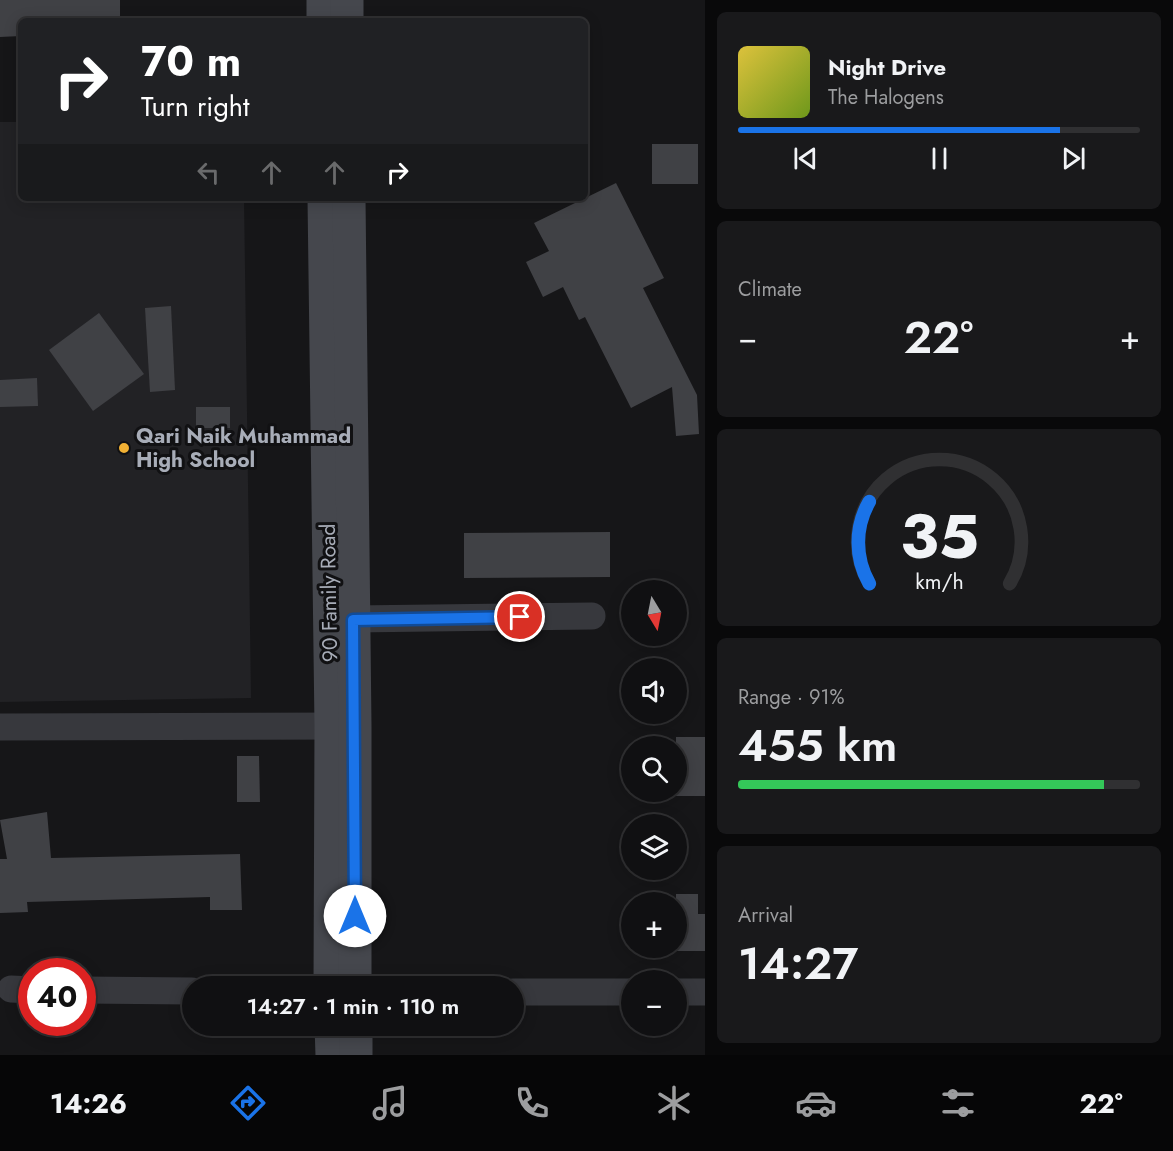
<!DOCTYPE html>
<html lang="en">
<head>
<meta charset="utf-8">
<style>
  :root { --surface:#101012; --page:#19191b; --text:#f1f3f6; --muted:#9c9d9f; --line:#303032; --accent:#1a73e8 }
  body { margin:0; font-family:Jost,sans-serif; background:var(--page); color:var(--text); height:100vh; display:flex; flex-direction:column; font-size:22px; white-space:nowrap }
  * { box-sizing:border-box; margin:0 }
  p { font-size:20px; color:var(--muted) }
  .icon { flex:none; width:33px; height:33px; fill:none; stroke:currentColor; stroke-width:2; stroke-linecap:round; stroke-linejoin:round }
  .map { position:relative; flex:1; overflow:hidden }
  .drawer { display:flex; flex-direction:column; gap:12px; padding:12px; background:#09090a; width:468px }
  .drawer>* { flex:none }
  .banner { position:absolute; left:18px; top:18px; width:570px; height:183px; border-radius:9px; box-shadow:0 3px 15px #0003,0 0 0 2px var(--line); background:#202124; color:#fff; overflow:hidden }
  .needle { width:39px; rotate:170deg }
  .controls { position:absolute; left:621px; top:580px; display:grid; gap:12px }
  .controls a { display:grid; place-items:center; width:66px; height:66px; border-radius:50%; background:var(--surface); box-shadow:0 3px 15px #0003,0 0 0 2px var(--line); font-size:30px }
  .speed { position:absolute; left:18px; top:958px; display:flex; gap:12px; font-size:30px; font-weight:700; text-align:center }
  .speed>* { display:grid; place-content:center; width:78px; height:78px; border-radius:50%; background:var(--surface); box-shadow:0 3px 15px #0003,0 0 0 2px var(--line); line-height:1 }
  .speed .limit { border:9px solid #d22; background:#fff; color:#111 }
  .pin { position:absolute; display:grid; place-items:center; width:51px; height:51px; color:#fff; margin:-26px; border:3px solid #fff; border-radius:50%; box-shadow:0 2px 6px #0007 }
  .me { position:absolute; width:66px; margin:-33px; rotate:0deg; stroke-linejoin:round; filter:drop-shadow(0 0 4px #0008) }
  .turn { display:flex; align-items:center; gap:21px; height:126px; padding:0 24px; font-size:27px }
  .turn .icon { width:78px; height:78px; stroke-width:2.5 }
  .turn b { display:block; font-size:42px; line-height:51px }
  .lanes { display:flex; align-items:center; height:57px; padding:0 24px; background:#0003; justify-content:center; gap:30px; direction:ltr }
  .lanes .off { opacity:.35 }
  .big { font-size:45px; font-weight:600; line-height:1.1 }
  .drawer .tile { flex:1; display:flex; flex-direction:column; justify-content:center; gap:9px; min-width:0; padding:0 21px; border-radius:9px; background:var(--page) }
  .drawer .dial { align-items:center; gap:0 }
  .dial svg { height:156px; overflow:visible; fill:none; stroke:var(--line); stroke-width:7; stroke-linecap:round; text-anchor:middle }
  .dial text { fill:var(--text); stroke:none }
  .song { display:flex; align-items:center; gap:18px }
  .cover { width:72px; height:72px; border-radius:9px; background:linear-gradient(135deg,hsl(50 70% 55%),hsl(80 70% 35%)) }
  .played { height:6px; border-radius:3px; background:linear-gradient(90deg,var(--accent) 80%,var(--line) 80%) }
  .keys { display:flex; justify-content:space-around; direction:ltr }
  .heat { display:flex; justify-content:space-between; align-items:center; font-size:33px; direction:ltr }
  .charge { height:9px; border-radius:4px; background:linear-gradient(90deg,#34c759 91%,var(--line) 0) }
  .trip { position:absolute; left:182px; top:976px; width:342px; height:60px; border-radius:30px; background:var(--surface); box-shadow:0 3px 15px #0003,0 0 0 2px var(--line); font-weight:600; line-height:60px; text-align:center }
  .menu { display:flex; height:96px; justify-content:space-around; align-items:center; background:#060607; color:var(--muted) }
  .menu .icon { width:42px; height:42px }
  .menu .current { color:var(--accent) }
  .menu b { font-size:27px; color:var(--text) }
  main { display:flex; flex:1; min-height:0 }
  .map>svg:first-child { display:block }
  .built { fill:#222225 }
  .building { fill:#404145 }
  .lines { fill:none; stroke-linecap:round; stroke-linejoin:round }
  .street { stroke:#37383d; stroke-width:27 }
  .secondary { stroke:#45474d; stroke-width:33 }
  .route-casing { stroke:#114b97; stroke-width:15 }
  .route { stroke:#1a73e8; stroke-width:10 }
  .poi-dot { fill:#f2b134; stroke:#111113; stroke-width:2 }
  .labels { text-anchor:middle; stroke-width:6; stroke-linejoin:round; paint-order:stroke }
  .poi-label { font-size:21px; font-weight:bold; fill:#a8adb8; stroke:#111113; text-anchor:start }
  .street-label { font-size:21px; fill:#a8adb8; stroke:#111113 }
</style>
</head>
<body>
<main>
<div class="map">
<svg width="705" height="1055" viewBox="0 0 705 1055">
  <rect width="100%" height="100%" fill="#161618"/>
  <!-- built -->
  <polygon class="built" points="0,122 21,122 21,198 244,198 251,698 0,702"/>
  <!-- building -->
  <g class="building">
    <polygon points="0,0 120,0 120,21 21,21 21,36 0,37"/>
    <rect x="652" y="144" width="46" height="40"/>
    <polygon points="616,183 664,278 643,288 697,395 699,434 676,436 672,387 631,408 585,317 579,320 563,287 543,297 526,262 549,251 534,223"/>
    <polygon points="171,306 175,390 150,392 145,308"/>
    <polygon points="99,313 144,374 93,411 49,350"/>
    <polygon points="37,378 38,406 0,407 0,380"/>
    <rect x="196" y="407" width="34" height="21"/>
    <polygon points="610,532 610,577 464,578 464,533"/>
    <rect x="676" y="737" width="29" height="59"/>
    <polygon points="237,756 259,756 260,802 237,802"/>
    <polygon points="47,812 51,858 240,854 242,910 210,910 210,897 27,902 28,912 0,913 0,859 7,859 0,820"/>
    <polygon points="676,894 698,894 698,914 705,914 705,951 676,951"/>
  </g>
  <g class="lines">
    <!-- street -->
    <g class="street">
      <polyline points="353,619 592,616"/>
      <polyline points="0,727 351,726"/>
      <polyline points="11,989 32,990"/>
      <polyline points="82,990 192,991"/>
      <polyline points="513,992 632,992"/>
      <polyline points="676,992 705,992"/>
    </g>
    <!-- secondary -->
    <g class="secondary">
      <polyline points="323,0 323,21"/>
      <polyline points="347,0 347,21"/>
      <polyline points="324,198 331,726 330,987"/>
      <polyline points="349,198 355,726 355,987"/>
      <polyline points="331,1026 332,1055"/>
      <polyline points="356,1026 356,1055"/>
    </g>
  </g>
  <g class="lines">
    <!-- route casing -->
    <g class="route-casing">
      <polyline id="route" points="355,916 353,620 520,617"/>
    </g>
    <!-- route -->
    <use href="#route" class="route"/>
  </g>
  <!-- markers -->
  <circle class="poi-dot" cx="124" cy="448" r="6"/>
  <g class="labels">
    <!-- poi labels -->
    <g class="poi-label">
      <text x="136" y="443">Qari Naik Muhammad<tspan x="136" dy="24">High School</tspan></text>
    </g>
    <!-- street labels -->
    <g class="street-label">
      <text transform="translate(329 593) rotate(-91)" y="7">90 Family Road</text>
    </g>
  </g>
</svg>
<div class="controls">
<a><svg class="needle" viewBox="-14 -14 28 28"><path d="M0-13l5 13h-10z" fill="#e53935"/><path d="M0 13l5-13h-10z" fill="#9c9d9f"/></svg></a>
<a><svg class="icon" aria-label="sound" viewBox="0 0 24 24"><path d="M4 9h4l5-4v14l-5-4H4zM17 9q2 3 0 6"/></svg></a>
<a><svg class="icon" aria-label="search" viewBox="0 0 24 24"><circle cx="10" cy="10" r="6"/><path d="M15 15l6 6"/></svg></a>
<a><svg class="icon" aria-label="layers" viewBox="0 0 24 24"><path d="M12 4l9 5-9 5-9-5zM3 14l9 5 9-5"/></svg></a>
<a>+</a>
<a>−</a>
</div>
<div class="speed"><div class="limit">40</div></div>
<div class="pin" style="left:520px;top:617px;background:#d93025"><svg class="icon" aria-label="arrive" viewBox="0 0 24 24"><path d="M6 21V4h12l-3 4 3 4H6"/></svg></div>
<svg class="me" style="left:355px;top:916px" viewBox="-20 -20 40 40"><circle r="19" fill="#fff"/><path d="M0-13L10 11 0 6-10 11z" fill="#1a73e8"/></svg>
<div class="trip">14:27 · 1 min · 110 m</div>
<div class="banner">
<div class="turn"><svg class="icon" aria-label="right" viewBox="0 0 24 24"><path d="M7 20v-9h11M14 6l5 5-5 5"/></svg><div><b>70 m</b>Turn right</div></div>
<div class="lanes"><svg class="icon off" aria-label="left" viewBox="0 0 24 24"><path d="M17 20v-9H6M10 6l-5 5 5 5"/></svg><svg class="icon off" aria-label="ahead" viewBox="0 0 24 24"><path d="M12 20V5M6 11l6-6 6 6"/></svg><svg class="icon off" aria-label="ahead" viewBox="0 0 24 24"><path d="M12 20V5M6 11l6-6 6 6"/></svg><svg class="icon" aria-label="right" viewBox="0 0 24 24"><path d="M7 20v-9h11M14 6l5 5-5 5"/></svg></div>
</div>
</div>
<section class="drawer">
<div class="tile">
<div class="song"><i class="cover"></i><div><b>Night Drive</b><p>The Halogens</p></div></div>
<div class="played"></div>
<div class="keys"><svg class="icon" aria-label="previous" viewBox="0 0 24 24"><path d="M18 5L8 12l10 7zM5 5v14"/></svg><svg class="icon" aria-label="pause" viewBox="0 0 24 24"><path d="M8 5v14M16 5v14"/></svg><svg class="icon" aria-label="next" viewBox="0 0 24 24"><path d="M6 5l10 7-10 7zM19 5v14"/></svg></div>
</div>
<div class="tile"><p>Climate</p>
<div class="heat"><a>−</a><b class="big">22°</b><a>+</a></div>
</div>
<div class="tile dial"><svg viewBox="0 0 100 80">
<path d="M14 69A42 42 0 1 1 86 69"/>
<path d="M14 69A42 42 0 0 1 14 27" stroke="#1a73e8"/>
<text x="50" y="56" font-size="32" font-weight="700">35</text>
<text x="50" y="72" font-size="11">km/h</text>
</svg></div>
<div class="tile"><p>Range · 91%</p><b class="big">455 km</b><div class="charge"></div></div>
<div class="tile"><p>Arrival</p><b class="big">14:27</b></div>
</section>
</main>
<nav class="menu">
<b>14:26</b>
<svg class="icon current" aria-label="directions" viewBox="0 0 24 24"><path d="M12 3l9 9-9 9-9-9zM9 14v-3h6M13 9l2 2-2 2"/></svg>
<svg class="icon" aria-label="music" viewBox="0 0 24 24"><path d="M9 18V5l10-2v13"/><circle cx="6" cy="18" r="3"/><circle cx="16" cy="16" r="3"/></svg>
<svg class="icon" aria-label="phone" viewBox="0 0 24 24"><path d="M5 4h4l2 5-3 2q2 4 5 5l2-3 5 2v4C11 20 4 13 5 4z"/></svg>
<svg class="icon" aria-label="climate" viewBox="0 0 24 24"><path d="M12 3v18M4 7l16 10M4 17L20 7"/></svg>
<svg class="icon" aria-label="car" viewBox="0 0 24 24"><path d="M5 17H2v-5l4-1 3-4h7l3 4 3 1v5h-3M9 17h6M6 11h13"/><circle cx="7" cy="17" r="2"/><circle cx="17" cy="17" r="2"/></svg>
<svg class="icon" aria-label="filters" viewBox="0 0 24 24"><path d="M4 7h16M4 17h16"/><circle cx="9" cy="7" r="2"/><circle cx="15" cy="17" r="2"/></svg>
<b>22°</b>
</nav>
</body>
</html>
